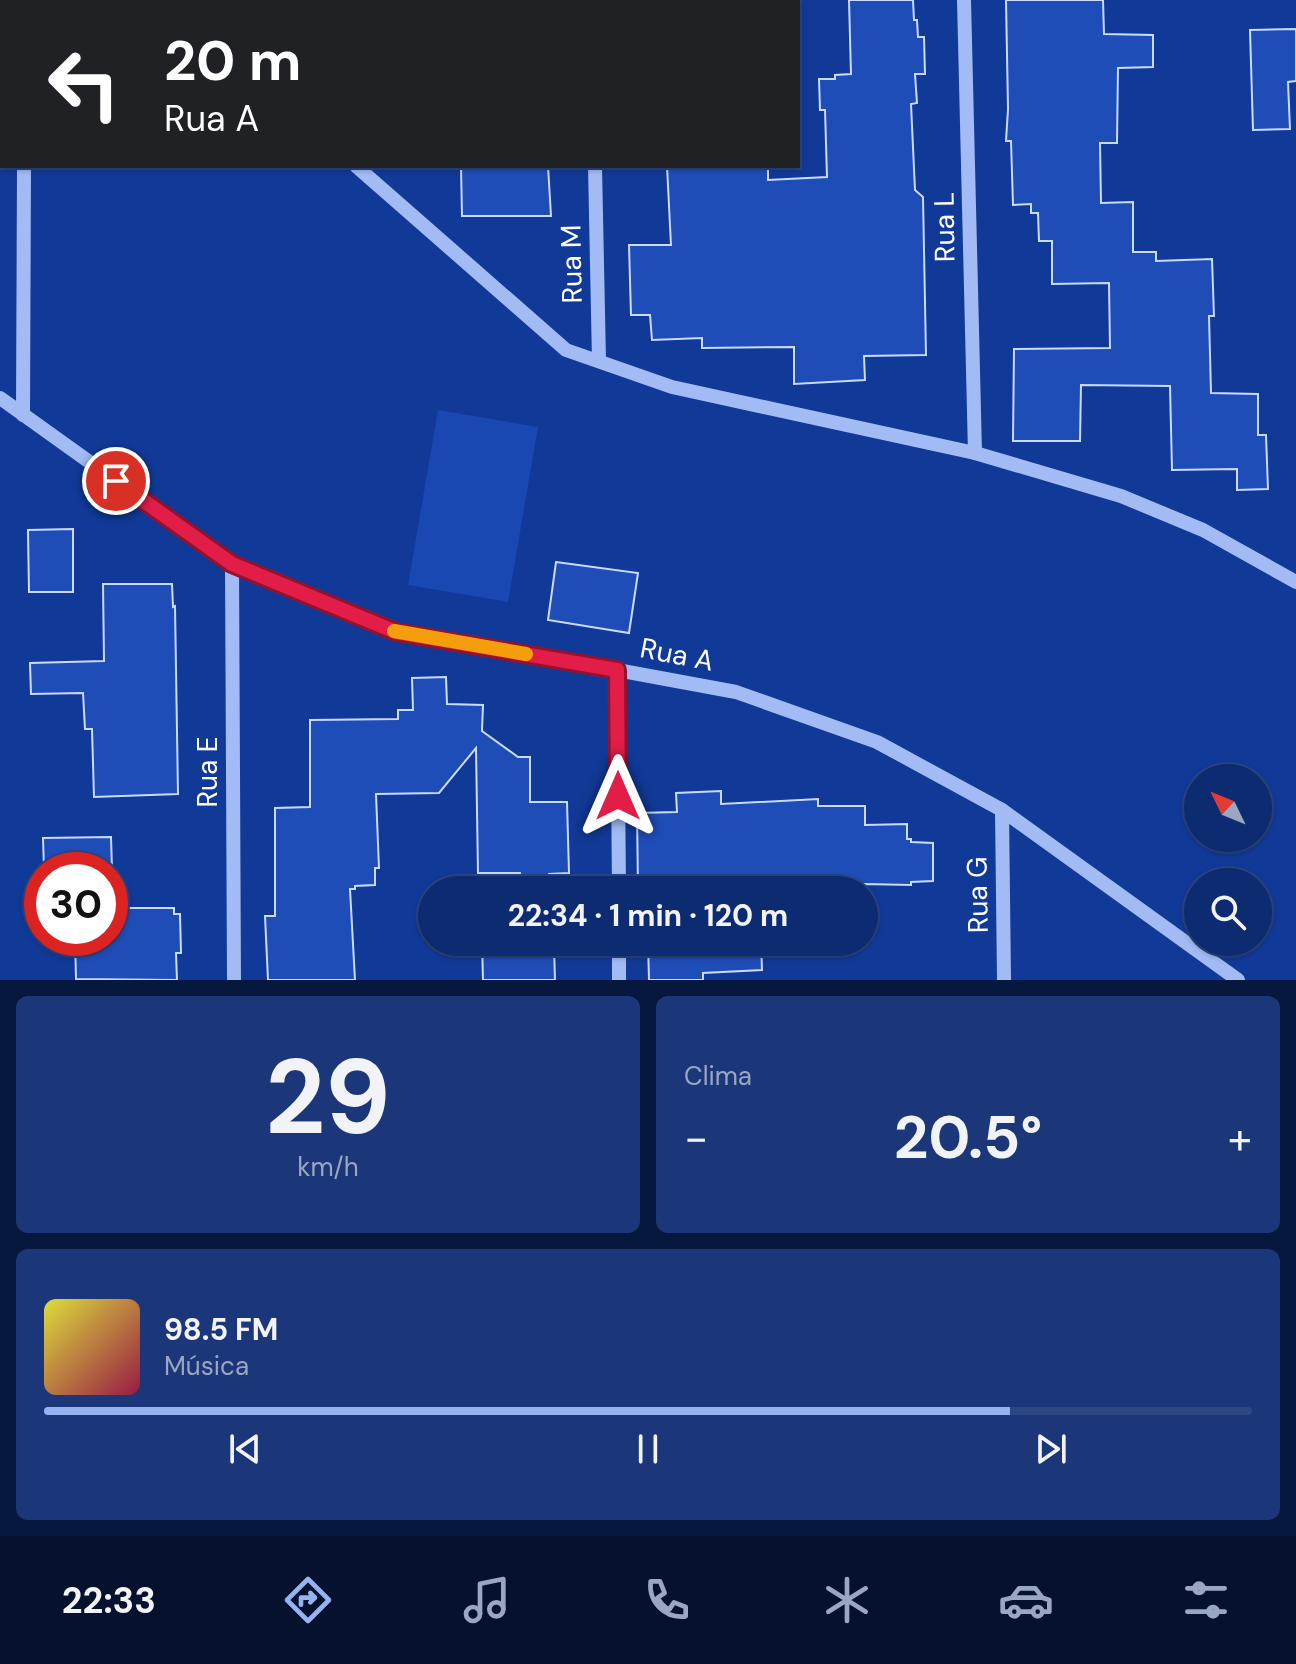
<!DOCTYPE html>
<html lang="pt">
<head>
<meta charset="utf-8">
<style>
  :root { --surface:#0d2b71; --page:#1b3779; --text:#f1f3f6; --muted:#9aa7c3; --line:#2d4784; --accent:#95b2f1 }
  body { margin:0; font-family:"DM Sans",sans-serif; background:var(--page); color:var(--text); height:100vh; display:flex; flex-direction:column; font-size:30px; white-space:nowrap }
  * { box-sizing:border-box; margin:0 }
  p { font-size:26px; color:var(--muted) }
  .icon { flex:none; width:44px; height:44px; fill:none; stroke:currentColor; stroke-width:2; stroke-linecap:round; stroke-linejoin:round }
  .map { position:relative; height:980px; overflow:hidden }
  .side { display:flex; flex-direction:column; gap:16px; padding:16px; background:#07183e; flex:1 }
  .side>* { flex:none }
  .top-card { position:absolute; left:0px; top:0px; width:800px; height:168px; box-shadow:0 2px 6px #0004,0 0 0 2px var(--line); background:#202124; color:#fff; overflow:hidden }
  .needle { width:52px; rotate:313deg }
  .controls { position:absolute; left:1184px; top:764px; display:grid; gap:16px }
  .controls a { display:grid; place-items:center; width:88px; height:88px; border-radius:50%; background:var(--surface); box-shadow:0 2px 6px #0004,0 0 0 2px var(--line); font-size:40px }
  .speed { position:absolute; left:24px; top:852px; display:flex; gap:16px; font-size:40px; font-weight:700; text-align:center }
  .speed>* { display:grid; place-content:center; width:104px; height:104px; border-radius:50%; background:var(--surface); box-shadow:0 2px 6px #0004,0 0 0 2px var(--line); line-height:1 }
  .speed .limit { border:12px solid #d22; background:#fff; color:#111 }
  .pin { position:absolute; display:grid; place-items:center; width:68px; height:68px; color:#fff; margin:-34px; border:4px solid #fff; border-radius:50%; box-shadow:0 2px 8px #0007 }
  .me { position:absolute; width:88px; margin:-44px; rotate:0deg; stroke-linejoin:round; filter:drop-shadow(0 0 6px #0008) }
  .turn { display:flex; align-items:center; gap:28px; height:168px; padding:0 32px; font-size:36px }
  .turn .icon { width:104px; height:104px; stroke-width:2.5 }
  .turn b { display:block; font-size:56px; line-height:68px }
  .big { font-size:60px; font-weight:700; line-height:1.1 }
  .side .card { flex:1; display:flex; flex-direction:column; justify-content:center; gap:12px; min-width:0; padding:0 28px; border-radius:12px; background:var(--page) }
  .side .dial { align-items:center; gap:0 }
  .dial b { font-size:104px; line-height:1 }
  .song { display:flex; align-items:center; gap:24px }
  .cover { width:96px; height:96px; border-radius:12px; background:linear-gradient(135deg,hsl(60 70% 55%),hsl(340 70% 35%)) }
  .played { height:8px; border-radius:4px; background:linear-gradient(90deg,var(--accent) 80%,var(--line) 80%) }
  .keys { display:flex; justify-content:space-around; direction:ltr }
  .heat { display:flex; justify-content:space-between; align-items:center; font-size:44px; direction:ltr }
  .side .tiles { flex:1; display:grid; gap:16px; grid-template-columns:1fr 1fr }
  .card:last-child { grid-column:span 2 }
  .trip { position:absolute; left:418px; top:876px; width:460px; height:80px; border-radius:40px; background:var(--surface); box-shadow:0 2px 6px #0004,0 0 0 2px var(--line); font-weight:700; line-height:80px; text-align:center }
  .dock { display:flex; height:128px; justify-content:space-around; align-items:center; background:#05112d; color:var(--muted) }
  .dock .icon { width:56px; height:56px }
  .dock .selected { color:var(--accent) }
  .dock b { font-size:36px; color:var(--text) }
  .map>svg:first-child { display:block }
  .green { fill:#1948b2 }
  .building { fill:#1f4db7; stroke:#cadafe; stroke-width:2 }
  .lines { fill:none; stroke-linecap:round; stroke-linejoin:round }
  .minor { stroke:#a2bbf4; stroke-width:14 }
  .route-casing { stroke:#92132f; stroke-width:20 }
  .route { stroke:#e11d48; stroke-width:14 }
  .slow { stroke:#f59e0b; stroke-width:14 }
  .labels { text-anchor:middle; stroke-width:8; stroke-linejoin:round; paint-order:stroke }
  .street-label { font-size:28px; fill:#fff; stroke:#113997 }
</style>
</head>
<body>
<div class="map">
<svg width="1296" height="980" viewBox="0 0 1296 980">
  <rect width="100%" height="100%" fill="#113997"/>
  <!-- green -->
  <polygon class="green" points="438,410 538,427 508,602 408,585"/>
  <!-- building -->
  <g class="building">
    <polygon points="849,0 913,0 914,20 917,20 918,37 924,37 925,74 915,74 917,103 911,104 915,190 923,197 926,355 864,356 865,380 794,384 794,347 702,348 702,338 652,340 650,315 631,315 629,245 671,245 667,166 768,166 768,180 827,177 825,110 820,110 819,79 835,79 835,75 851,74"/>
    <polygon points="1006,0 1103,0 1104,34 1153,35 1153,67 1118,68 1117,143 1100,143 1101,203 1133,202 1133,252 1156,252 1156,261 1212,259 1214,316 1209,316 1211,393 1258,394 1258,435 1266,435 1268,489 1237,490 1237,469 1172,470 1170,386 1081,385 1080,441 1013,441 1014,349 1110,348 1109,283 1052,284 1052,241 1039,241 1038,213 1031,213 1031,204 1013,205 1011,141 1006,141 1008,109"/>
    <polygon points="1296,29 1296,81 1288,82 1290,129 1253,130 1250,30"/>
    <polygon points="461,166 548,166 551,216 462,216"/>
    <polygon points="73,529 73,592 29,592 28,530"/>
    <polygon points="556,562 638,573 629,633 548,620"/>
    <polygon points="103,584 172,584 173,607 175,606 178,794 94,797 92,729 85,729 83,693 31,694 30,663 104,661"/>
    <polygon points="446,677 447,704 483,705 482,731 518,757 530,757 530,802 567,802 569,873 549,874 549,882 520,882 520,873 478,873 476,748 439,793 376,794 379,868 375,868 375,885 355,886 355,889 350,889 355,980 268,980 265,916 275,916 275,808 310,807 310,720 398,719 398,710 413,710 412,678"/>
    <polygon points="721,791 721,804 818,799 818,806 865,806 865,825 907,824 907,839 911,839 911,842 933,843 933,881 911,882 911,885 864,884 716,890 647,890 647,886 638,889 637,813 677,812 676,793"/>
    <polygon points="111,837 112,870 44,870 43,838"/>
    <polygon points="110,908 174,908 174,914 180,914 181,953 176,953 177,980 76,979 75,938 110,938"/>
    <polygon points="482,942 547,942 547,947 554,947 555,980 483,980"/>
    <polygon points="648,942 761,942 762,970 703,973 703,980 649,980"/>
  </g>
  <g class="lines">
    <!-- minor -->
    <g class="minor">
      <polyline points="212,0 213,2"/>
      <polyline points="592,0 592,2"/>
      <polyline points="964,0 975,453"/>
      <polyline points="24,2 24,0"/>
      <polyline points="356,166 566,350 672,387 975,453 1121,496 1203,530 1296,582"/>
      <polyline points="595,166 599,361"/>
      <polyline points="0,398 232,564 396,632 617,670 736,692 877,742 1002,810 1238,980"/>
      <polyline points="23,415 24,166"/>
      <polyline points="232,564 234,980"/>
      <polyline points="617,670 619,890"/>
      <polyline points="1002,810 1004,980"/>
      <polyline points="619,942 619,980"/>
    </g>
  </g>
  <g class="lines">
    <!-- route casing -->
    <g class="route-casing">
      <polyline id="route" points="116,481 232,564 396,632 617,670 618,796"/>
    </g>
    <!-- route -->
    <use href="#route" class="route"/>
    <!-- slow -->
    <polyline class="slow" points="394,631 526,654"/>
  </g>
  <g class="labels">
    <!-- street labels -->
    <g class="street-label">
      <text transform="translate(944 227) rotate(-91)" y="10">Rua L</text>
      <text transform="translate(571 264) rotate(-91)" y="10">Rua M</text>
      <text transform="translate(677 654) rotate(11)" y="10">Rua A</text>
      <text transform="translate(207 772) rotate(-90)" y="10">Rua E</text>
      <text transform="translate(977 895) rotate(-91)" y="10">Rua G</text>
    </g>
  </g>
</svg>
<div class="controls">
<a><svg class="needle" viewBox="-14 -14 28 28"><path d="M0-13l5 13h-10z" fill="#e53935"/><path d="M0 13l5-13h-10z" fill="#9aa7c3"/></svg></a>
<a><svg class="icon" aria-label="search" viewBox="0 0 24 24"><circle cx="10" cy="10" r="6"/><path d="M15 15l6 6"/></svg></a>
</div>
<div class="speed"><div class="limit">30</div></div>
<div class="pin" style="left:116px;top:481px;background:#d93025"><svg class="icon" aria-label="arrive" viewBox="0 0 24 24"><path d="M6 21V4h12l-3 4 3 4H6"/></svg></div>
<svg class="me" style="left:618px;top:796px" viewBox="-20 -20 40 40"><path d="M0-17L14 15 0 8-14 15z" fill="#e11d48" stroke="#fff" stroke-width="4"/></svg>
<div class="trip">22:34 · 1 min · 120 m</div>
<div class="top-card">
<div class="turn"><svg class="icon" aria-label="left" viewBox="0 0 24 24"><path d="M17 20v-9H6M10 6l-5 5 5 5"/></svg><div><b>20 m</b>Rua A</div></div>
</div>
</div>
<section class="side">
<div class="tiles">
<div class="card dial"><b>29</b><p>km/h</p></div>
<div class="card"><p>Clima</p>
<div class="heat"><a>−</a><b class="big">20.5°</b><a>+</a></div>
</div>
<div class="card">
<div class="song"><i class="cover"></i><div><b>98.5 FM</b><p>Música</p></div></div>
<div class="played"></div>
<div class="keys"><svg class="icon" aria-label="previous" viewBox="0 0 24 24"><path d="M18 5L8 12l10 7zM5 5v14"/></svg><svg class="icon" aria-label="pause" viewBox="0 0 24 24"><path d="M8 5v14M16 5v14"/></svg><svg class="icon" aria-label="next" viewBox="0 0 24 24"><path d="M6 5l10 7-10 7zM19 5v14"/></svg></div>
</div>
</div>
</section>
<nav class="dock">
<b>22:33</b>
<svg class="icon selected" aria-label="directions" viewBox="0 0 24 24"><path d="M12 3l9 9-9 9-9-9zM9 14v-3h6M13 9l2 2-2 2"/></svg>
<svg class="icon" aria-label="music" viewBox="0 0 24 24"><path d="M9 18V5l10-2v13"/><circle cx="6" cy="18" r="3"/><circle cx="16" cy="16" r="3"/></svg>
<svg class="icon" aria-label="phone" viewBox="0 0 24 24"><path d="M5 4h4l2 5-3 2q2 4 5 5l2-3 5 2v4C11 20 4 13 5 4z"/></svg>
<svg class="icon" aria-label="climate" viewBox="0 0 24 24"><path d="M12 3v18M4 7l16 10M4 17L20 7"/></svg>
<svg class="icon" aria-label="car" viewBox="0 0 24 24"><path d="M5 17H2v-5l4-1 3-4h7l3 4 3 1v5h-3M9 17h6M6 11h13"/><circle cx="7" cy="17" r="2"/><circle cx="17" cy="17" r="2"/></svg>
<svg class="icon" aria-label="filters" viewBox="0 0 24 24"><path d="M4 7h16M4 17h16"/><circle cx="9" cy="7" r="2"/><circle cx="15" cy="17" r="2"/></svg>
</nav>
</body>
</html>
